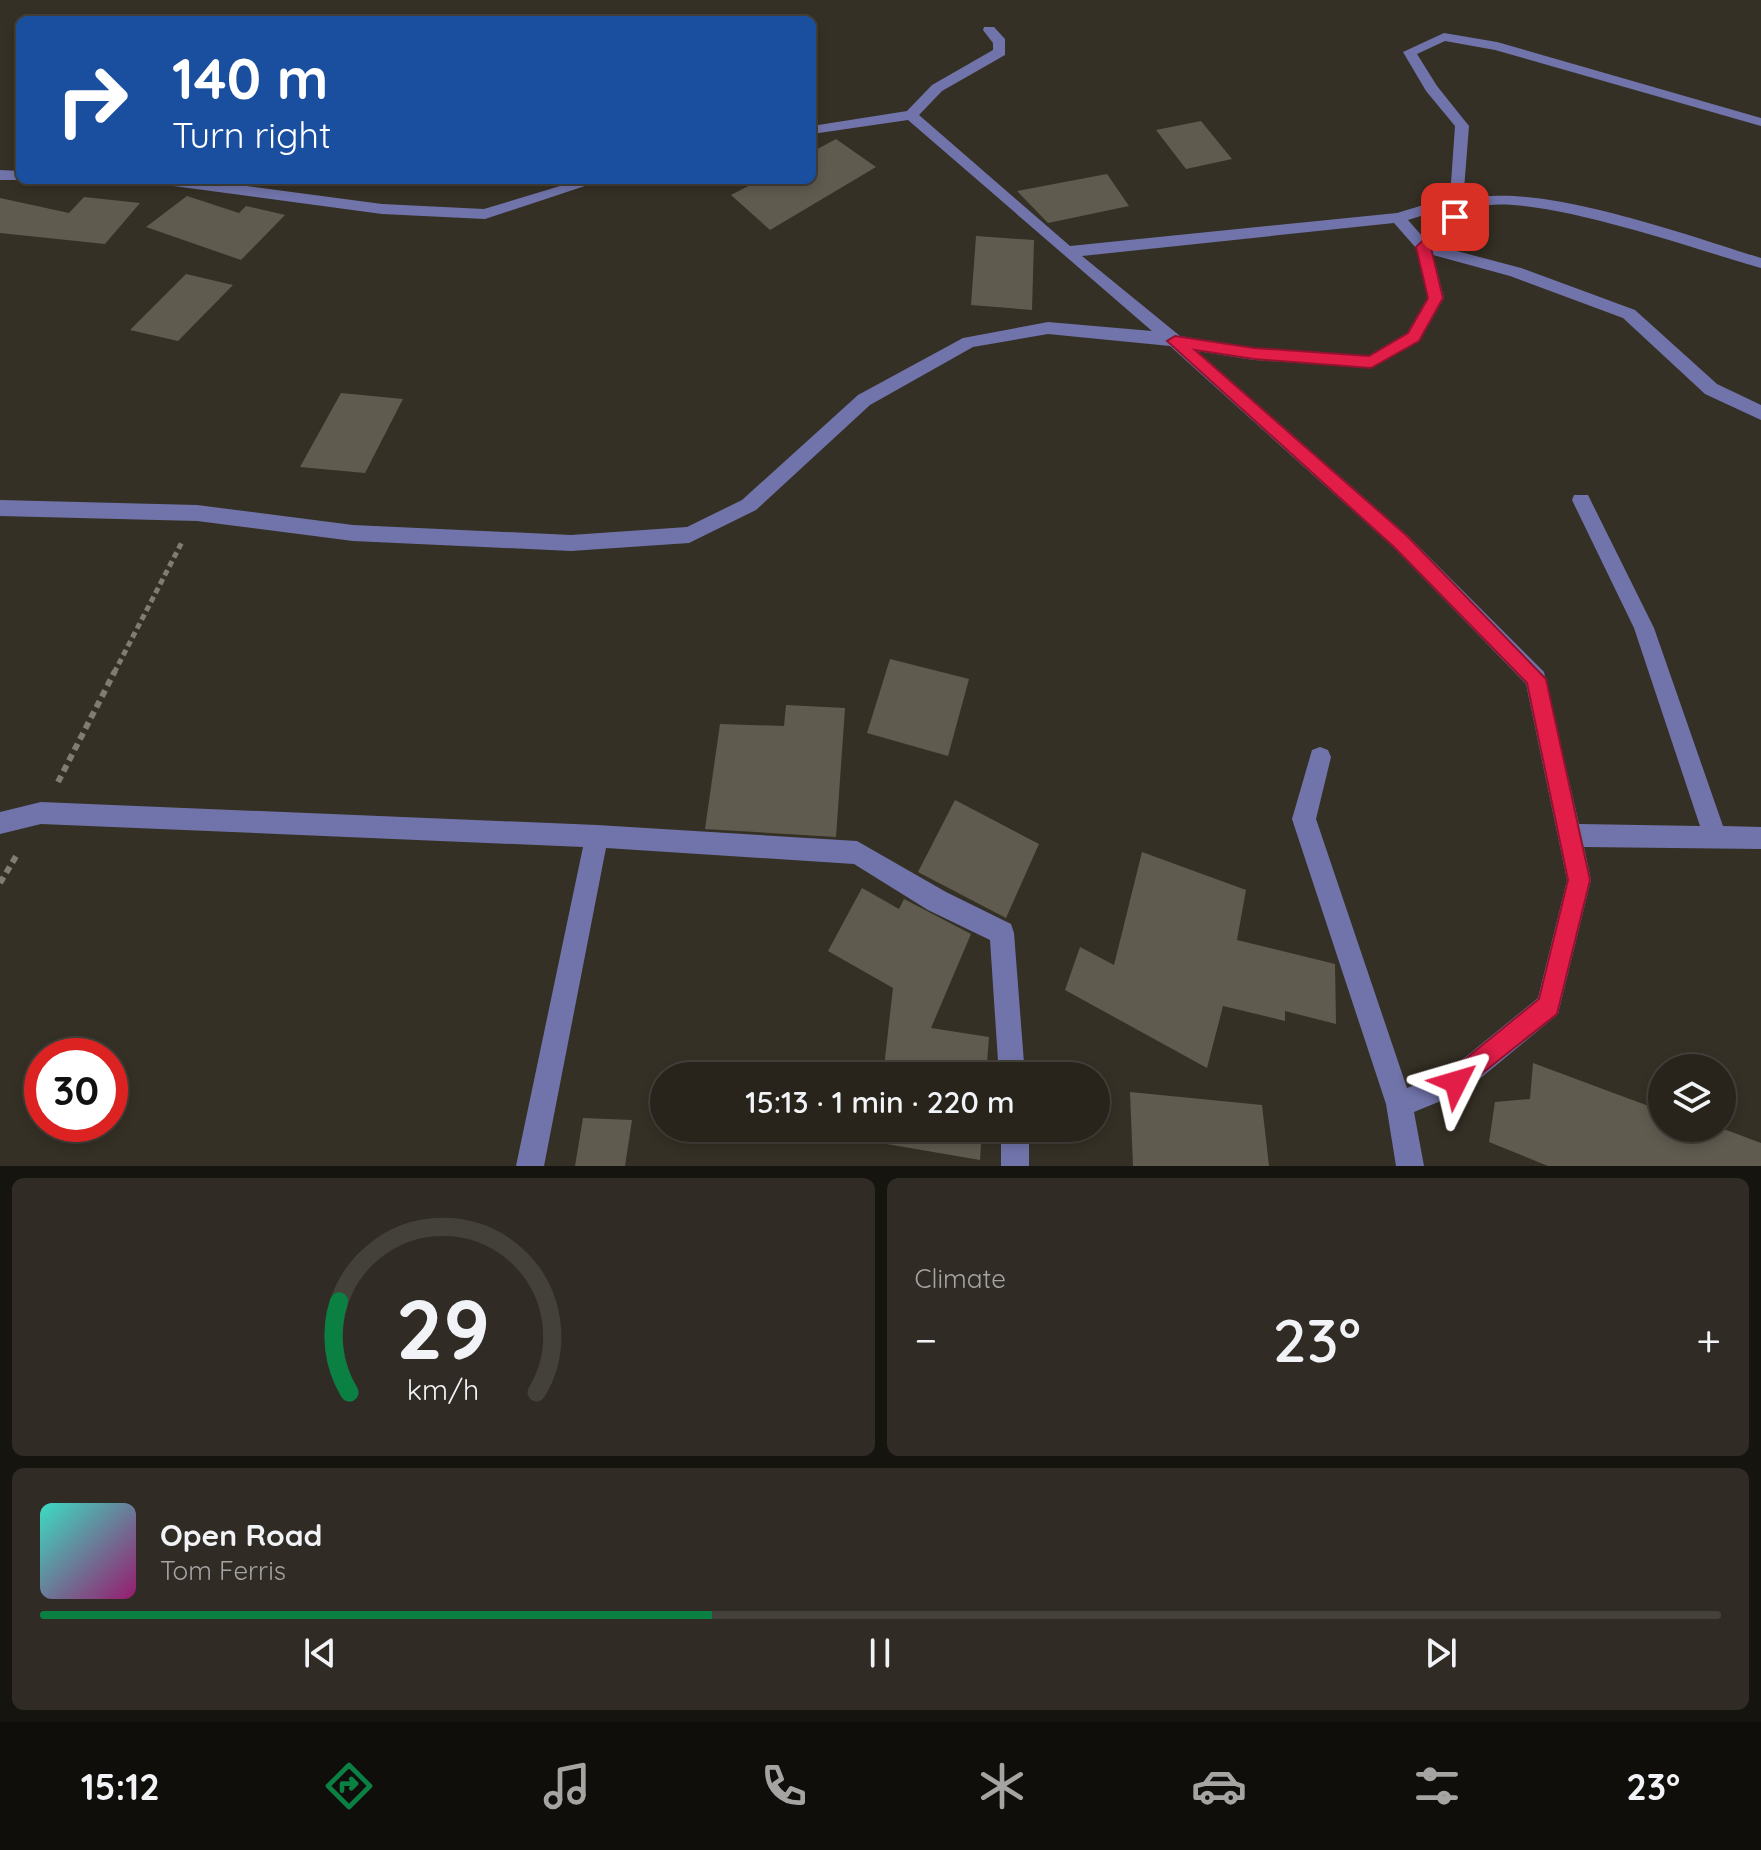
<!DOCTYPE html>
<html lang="en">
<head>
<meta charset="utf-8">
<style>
  :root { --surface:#28241c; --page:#302c25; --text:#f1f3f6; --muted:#a5a4a3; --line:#44413b; --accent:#0b8043 }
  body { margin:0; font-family:Quicksand,sans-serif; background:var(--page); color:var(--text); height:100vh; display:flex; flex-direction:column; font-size:30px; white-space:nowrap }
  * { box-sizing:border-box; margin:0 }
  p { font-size:26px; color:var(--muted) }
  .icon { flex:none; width:44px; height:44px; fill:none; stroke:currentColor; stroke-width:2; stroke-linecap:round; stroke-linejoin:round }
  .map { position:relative; height:1166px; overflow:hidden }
  .details { display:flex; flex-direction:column; gap:12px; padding:12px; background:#16140f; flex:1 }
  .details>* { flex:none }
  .guide { position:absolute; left:16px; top:16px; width:800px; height:168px; border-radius:12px; box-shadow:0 4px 12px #0003,0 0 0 2px var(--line); background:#1a4fa0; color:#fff; overflow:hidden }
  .controls { position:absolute; left:1648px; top:1054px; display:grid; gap:16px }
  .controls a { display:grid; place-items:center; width:88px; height:88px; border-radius:50%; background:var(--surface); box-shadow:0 4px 12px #0003,0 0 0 2px var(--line); font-size:40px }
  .speed { position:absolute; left:24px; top:1038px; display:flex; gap:16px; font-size:40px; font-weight:700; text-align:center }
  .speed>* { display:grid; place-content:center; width:104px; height:104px; border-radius:50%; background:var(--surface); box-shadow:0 4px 12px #0003,0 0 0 2px var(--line); line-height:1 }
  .speed .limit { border:12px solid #d22; background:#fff; color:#111 }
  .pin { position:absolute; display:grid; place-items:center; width:68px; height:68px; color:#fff; margin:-34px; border-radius:16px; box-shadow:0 4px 12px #0006 }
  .me { position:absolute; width:88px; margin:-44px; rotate:50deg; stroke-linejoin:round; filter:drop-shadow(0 0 6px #0008) }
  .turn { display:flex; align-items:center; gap:28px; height:168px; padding:0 24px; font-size:36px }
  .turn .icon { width:104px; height:104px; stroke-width:2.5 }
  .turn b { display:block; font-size:56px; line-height:68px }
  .big { font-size:60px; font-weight:600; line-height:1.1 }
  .details .card { flex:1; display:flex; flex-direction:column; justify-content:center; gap:12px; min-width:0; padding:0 28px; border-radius:12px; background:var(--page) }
  .details .dial { align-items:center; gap:0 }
  .dial svg { height:208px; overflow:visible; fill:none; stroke:var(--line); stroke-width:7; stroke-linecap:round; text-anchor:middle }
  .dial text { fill:var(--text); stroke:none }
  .song { display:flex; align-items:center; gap:24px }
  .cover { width:96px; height:96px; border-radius:12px; background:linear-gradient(135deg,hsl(170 70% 55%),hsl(320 70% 35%)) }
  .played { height:8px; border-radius:4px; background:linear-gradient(90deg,var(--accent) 40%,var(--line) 40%) }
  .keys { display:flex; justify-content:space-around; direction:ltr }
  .heat { display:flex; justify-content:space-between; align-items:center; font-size:44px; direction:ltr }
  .details .tiles { flex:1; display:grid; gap:12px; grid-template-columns:1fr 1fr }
  .card:last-child { grid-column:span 2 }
  .trip { position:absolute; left:650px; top:1062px; width:460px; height:80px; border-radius:40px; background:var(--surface); box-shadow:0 4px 12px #0003,0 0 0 2px var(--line); font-weight:600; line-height:80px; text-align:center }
  .tab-bar { display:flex; height:128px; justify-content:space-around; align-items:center; background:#100e0b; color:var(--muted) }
  .tab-bar .icon { width:56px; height:56px }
  .tab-bar .selected { color:var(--accent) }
  .tab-bar b { font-size:36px; color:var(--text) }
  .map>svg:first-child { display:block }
  .building { fill:#605b4f }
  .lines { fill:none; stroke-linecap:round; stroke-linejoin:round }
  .path-far1 { stroke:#807c72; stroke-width:5; stroke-dasharray:6 4; stroke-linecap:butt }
  .path { stroke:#807c72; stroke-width:6; stroke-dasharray:7 5; stroke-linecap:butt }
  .minor { fill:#7174aa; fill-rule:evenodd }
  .route { fill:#e11d48; stroke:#92132f; stroke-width:2 }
</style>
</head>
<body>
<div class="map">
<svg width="1761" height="1166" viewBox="0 0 1761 1166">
  <rect width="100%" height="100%" fill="#353025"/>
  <!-- building -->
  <g class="building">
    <polygon points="1201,121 1232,159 1186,169 1156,130"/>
    <polygon points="836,139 876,167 770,230 731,195 760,180 812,180 812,152"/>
    <polygon points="1107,174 1129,206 1048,223 1017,191"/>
    <polygon points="187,196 239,213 246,206 285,215 241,260 146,227"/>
    <polygon points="84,197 140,203 105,244 0,233 0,198 69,213"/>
    <polygon points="976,236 1034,240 1032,310 971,305"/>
    <polygon points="186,274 233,285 178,341 130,330"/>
    <polygon points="341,393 403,399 365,473 300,467"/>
    <polygon points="890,659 969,679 948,756 867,733"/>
    <polygon points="786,705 845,708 836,837 705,829 720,724 784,726"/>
    <polygon points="955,800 1039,844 1006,918 918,872"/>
    <polygon points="1142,852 1246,890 1237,940 1335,964 1336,1024 1285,1011 1285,1021 1223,1006 1207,1068 1065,990 1080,947 1114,965"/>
    <polygon points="862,888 899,909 904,899 971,934 931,1028 989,1037 986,1076 883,1076 893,988 828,951"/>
    <polygon points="1533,1063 1662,1111 1662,1128 1721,1128 1761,1143 1761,1166 1548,1166 1489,1142 1495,1102 1530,1099"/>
    <polygon points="1130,1092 1262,1105 1269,1166 1133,1166"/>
    <polygon points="583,1118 632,1120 625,1166 575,1166"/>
    <polygon points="876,1128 982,1128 980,1160 875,1142"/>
  </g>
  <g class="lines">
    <!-- path-far1 -->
    <polyline class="path-far1" points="114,673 182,542"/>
    <!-- path -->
    <g class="path">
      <polyline points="58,782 115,671"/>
      <polyline points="0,883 18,853"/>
    </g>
    <!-- minor -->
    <g class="minor">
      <path d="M984,27H994L1005,39V55L942,91L919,115L1070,246L1397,213L1450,197L1455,126L1426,91L1403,52L1444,33L1497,42L1761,118V126L1495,50L1445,41L1417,54L1437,86L1469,126L1463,202C1525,176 1695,238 1761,258V268C1703,252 1527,189 1475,208C1459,214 1446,233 1434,245L1521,268L1635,310L1717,384L1761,405V420L1705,394L1623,318L1510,276L1433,255L1444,298L1419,341L1371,368L1254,360L1197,351L1407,535L1544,672L1579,824L1700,826L1634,628L1572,500L1574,495H1588L1654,628L1723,826L1761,827V849L1584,847L1591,880L1558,1014L1465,1091L1414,1112L1424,1166H1396L1386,1104L1292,819L1312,750L1320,747L1328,750L1331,757L1316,819L1407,1088L1447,1072L1538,998L1567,880L1526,684L1393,547L1170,346L1048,334L973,347L870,405L756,510L689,543L571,551L353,541L197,521L0,516V500L197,505L353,525L571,535L687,527L742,500L858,395L963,338L1048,322L1152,331L908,120L812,134V126L907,111L932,85L993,50V43L983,30ZM1459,204L1423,237L1408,220ZM1394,223L1416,248L1428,298L1407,333L1368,356L1254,348L1180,336L1082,256Z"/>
      <polygon points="0,170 20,171 22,180 0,180"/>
      <polygon points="159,180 201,180 382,204 484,209 580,180 603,180 485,219 382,214 166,185"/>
      <polygon points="41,802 597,825 857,841 946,892 1011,924 1014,933 1025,1076 999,1076 990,940 928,910 854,864 606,848 544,1166 516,1166 583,847 41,824 0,834 0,812"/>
      <rect x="1001" y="1128" width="28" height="38"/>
    </g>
  </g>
  <!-- route -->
  <polygon class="route" points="1450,214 1462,217 1431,248 1443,298 1419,341 1371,368 1254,359 1195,350 1407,536 1546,679 1590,880 1557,1014 1456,1094 1448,1090 1444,1082 1448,1073 1539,999 1568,880 1527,683 1394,547 1167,341 1175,336 1254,348 1369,356 1408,333 1428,298 1416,247"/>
</svg>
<div class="controls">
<a><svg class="icon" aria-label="layers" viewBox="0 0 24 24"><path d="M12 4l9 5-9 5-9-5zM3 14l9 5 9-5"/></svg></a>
</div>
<div class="speed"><div class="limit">30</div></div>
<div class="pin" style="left:1455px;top:217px;background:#d93025"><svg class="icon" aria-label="arrive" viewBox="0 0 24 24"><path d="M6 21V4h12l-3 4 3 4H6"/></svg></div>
<svg class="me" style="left:1456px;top:1082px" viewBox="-20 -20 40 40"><path d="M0-17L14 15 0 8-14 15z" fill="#e11d48" stroke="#fff" stroke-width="4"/></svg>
<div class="trip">15:13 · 1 min · 220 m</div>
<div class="guide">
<div class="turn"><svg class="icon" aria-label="right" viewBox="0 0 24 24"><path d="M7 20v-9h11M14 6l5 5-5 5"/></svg><div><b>140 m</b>Turn right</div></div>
</div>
</div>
<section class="details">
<div class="tiles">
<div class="card dial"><svg viewBox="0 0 100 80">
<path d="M14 69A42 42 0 1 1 86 69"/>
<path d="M14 69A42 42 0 0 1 10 34" stroke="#0b8043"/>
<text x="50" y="56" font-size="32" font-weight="700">29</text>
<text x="50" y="72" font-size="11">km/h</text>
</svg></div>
<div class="card"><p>Climate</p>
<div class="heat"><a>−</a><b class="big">23°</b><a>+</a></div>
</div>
<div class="card">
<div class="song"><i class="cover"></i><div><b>Open Road</b><p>Tom Ferris</p></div></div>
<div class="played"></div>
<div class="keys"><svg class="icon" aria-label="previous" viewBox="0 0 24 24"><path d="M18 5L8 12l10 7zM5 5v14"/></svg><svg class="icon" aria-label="pause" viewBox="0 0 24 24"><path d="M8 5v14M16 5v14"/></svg><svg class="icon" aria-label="next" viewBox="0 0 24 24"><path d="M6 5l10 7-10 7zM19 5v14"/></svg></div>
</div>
</div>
</section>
<nav class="tab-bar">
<b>15:12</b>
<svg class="icon selected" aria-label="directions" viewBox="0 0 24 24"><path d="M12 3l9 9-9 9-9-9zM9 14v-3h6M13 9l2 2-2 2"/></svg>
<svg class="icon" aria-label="music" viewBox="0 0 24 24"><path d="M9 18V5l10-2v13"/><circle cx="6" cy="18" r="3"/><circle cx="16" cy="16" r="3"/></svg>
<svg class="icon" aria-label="phone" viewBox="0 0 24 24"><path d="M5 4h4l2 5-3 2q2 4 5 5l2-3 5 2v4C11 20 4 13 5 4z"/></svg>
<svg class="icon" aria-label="climate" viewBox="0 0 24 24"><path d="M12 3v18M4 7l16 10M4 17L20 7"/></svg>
<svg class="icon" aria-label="car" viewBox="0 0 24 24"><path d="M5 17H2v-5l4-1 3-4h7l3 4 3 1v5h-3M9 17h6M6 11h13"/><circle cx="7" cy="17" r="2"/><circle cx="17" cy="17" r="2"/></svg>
<svg class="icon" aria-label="filters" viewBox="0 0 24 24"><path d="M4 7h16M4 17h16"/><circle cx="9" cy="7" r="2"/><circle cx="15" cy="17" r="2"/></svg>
<b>23°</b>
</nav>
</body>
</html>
